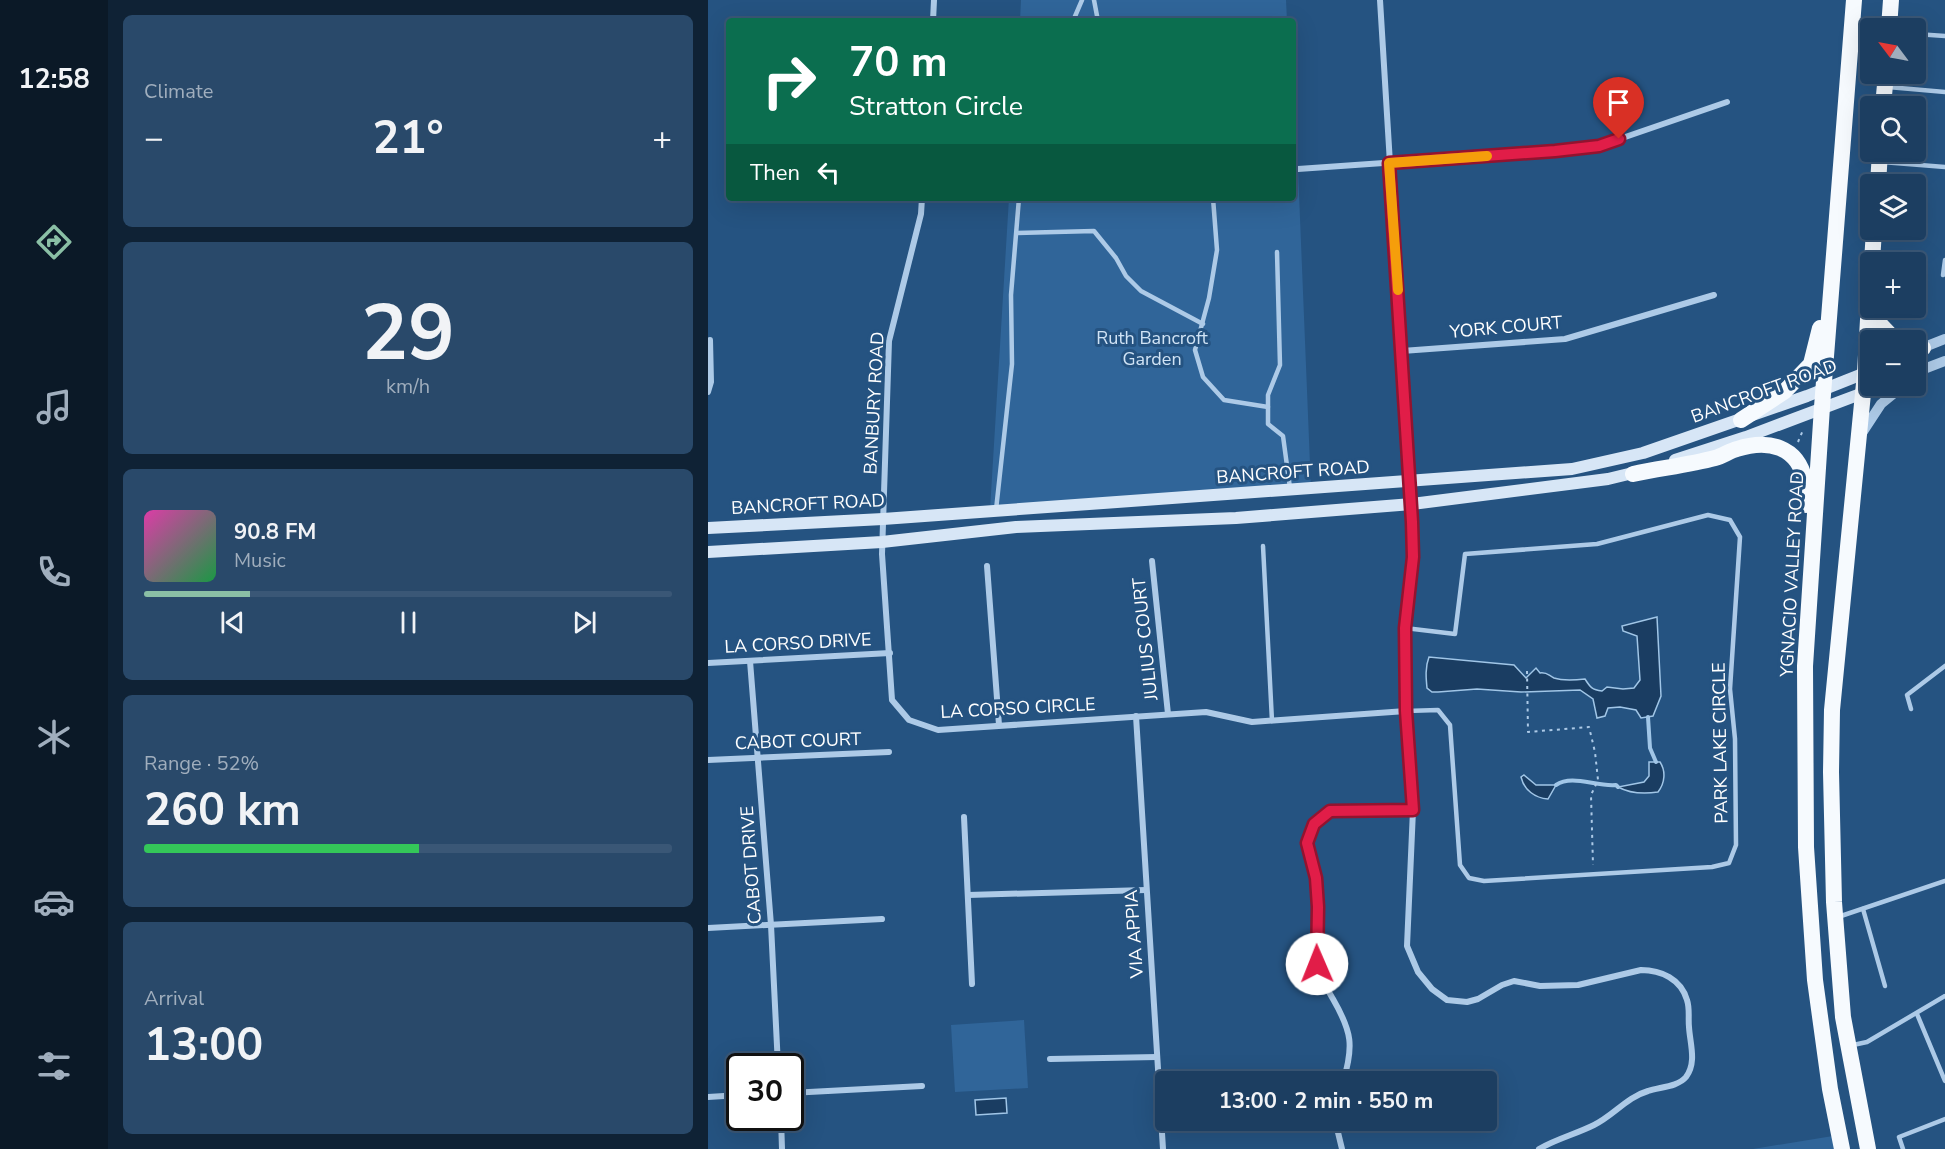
<!DOCTYPE html>
<html lang="en">
<head>
<meta charset="utf-8">
<style>
  :root { --surface:#1c3e61; --page:#29496a; --text:#f1f3f6; --muted:#a0aebd; --line:#3a5776; --accent:#8abfa5 }
  body { margin:0; font-family:"Nunito Sans",sans-serif; background:var(--page); color:var(--text); height:100vh; display:flex; flex-direction:column; font-size:22px; white-space:nowrap }
  * { box-sizing:border-box; margin:0 }
  p { font-size:20px; color:var(--muted) }
  .icon { flex:none; width:33px; height:33px; fill:none; stroke:currentColor; stroke-width:2; stroke-linecap:round; stroke-linejoin:round }
  .map { position:relative; flex:1; overflow:hidden }
  .sheet { display:flex; flex-direction:column; gap:15px; padding:15px; background:#0f2235; width:600px }
  .sheet>* { flex:none }
  .banner { position:absolute; left:18px; top:18px; width:570px; height:183px; border-radius:6px; box-shadow:0 6px 24px #0002,0 0 0 2px var(--line); background:#0b6e4f; color:#fff; overflow:hidden }
  .needle { width:39px; rotate:302deg }
  .tools { position:absolute; left:1152px; top:18px; display:grid; gap:12px }
  .tools a { display:grid; place-items:center; width:66px; height:66px; border-radius:6px; background:var(--surface); box-shadow:0 6px 24px #0002,0 0 0 2px var(--line); font-size:30px }
  .speed { position:absolute; left:18px; top:1053px; display:flex; gap:12px; font-size:30px; font-weight:700; text-align:center }
  .speed>* { display:grid; place-content:center; width:78px; height:78px; border-radius:50%; background:var(--surface); box-shadow:0 6px 24px #0002,0 0 0 2px var(--line); line-height:1 }
  .speed .limit { border:3px solid #111; border-radius:9px; background:#fff; color:#111 }
  .pin { position:absolute; display:grid; place-items:center; width:51px; height:51px; color:#fff; margin:-62px -26px; border-radius:50% 50% 50% 0; rotate:-45deg; box-shadow:0 0 6px #0007 }
  .pin .icon { rotate:45deg }
  .me { position:absolute; width:66px; margin:-33px; rotate:359deg; stroke-linejoin:round; filter:drop-shadow(0 0 4px #0008) }
  .turn { display:flex; align-items:center; gap:21px; height:126px; padding:0 24px; font-size:27px }
  .turn .icon { width:78px; height:78px; stroke-width:2.5 }
  .turn b { display:block; font-size:42px; line-height:51px }
  .then { display:flex; align-items:center; height:57px; padding:0 24px; background:#0003; gap:12px; font-size:22px }
  .big { font-size:45px; font-weight:700; line-height:1.1 }
  .sheet .card { flex:1; display:flex; flex-direction:column; justify-content:center; gap:9px; min-width:0; padding:0 21px; border-radius:9px; background:var(--page) }
  .sheet .dial { align-items:center; gap:0 }
  .dial b { font-size:78px; line-height:1 }
  .song { display:flex; align-items:center; gap:18px }
  .cover { width:72px; height:72px; border-radius:9px; background:linear-gradient(135deg,hsl(320 70% 55%),hsl(140 70% 35%)) }
  .played { height:6px; border-radius:3px; background:linear-gradient(90deg,var(--accent) 20%,var(--line) 20%) }
  .keys { display:flex; justify-content:space-around; direction:ltr }
  .heat { display:flex; justify-content:space-between; align-items:center; font-size:33px; direction:ltr }
  .charge { height:9px; border-radius:4px; background:linear-gradient(90deg,#34c759 52%,var(--line) 0) }
  .trip { position:absolute; left:447px; top:1071px; width:342px; height:60px; border-radius:6px; background:var(--surface); box-shadow:0 6px 24px #0002,0 0 0 2px var(--line); font-weight:700; line-height:60px; text-align:center }
  main { display:flex; flex:1; min-height:0 }
  .tabs { display:flex; flex-direction:column; width:108px; justify-content:space-around; align-items:center; background:#0b1927; color:var(--muted) }
  .tabs .icon { width:42px; height:42px }
  .tabs .current { color:var(--accent) }
  .tabs b { font-size:27px; color:var(--text) }
  .map>svg:first-child { display:block }
  .green { fill:#306599 }
  .water { fill:#1a3d62; stroke:#a1c6e7; stroke-width:1.5 }
  .lines { fill:none; stroke-linecap:round; stroke-linejoin:round }
  .stream { stroke:#a1c6e7; stroke-width:4 }
  .path { stroke:#adcae7; stroke-width:2; stroke-dasharray:3 4.5; stroke-linecap:butt }
  .service { stroke:#adcae7; stroke-width:4.5 }
  .minor { stroke:#adcae7; stroke-width:6 }
  .tertiary { stroke:#adcae7; stroke-width:10 }
  .secondary { stroke:#d7e6f6; stroke-width:12 }
  .trunk { stroke:#f6fafe; stroke-width:16 }
  .route-casing { stroke:#92132f; stroke-width:15 }
  .route { stroke:#e11d48; stroke-width:10 }
  .slow { stroke:#f59e0b; stroke-width:10 }
  .labels { text-anchor:middle; stroke-width:6; stroke-linejoin:round; paint-order:stroke }
  .street-label { font-size:18px; fill:#fff; stroke:#255381 }
  .park-label { font-size:18px; fill:#d0e3f5; stroke:#255381 }
</style>
</head>
<body>
<main>
<nav class="tabs">
<b>12:58</b>
<svg class="icon current" aria-label="directions" viewBox="0 0 24 24"><path d="M12 3l9 9-9 9-9-9zM9 14v-3h6M13 9l2 2-2 2"/></svg>
<svg class="icon" aria-label="music" viewBox="0 0 24 24"><path d="M9 18V5l10-2v13"/><circle cx="6" cy="18" r="3"/><circle cx="16" cy="16" r="3"/></svg>
<svg class="icon" aria-label="phone" viewBox="0 0 24 24"><path d="M5 4h4l2 5-3 2q2 4 5 5l2-3 5 2v4C11 20 4 13 5 4z"/></svg>
<svg class="icon" aria-label="climate" viewBox="0 0 24 24"><path d="M12 3v18M4 7l16 10M4 17L20 7"/></svg>
<svg class="icon" aria-label="car" viewBox="0 0 24 24"><path d="M5 17H2v-5l4-1 3-4h7l3 4 3 1v5h-3M9 17h6M6 11h13"/><circle cx="7" cy="17" r="2"/><circle cx="17" cy="17" r="2"/></svg>
<svg class="icon" aria-label="filters" viewBox="0 0 24 24"><path d="M4 7h16M4 17h16"/><circle cx="9" cy="7" r="2"/><circle cx="15" cy="17" r="2"/></svg>
</nav>
<section class="sheet">
<div class="card"><p>Climate</p>
<div class="heat"><a>−</a><b class="big">21°</b><a>+</a></div>
</div>
<div class="card dial"><b>29</b><p>km/h</p></div>
<div class="card">
<div class="song"><i class="cover"></i><div><b>90.8 FM</b><p>Music</p></div></div>
<div class="played"></div>
<div class="keys"><svg class="icon" aria-label="previous" viewBox="0 0 24 24"><path d="M18 5L8 12l10 7zM5 5v14"/></svg><svg class="icon" aria-label="pause" viewBox="0 0 24 24"><path d="M8 5v14M16 5v14"/></svg><svg class="icon" aria-label="next" viewBox="0 0 24 24"><path d="M6 5l10 7-10 7zM19 5v14"/></svg></div>
</div>
<div class="card"><p>Range · 52%</p><b class="big">260 km</b><div class="charge"></div></div>
<div class="card"><p>Arrival</p><b class="big">13:00</b></div>
</section>
<div class="map">
<svg width="1237" height="1149" viewBox="0 0 1237 1149">
  <rect width="100%" height="100%" fill="#255381"/>
  <!-- green -->
  <g class="green">
    <polygon points="313,0 578,0 579,21 312,21"/>
    <polygon points="585,101 590,169 603,489 282,510 301,198 585,198"/>
    <polygon points="316,1020 320,1088 247,1092 243,1025"/>
    <polygon points="1131,1135 1134,1149 1045,1149"/>
  </g>
  <!-- water -->
  <g class="water">
    <path d="M949,617L953,696L945,716L933,718L928,710L912,707L900,708L897,716L889,718L885,699L872,690L813,692L769,689L730,692H724L719,688C718,678 717,667 721,657L806,665L818,678L828,668L832,673C839,672 840,675 846,678C855,681 868,680 877,679C882,687 884,690 894,691L899,687L915,689L926,688L932,680L929,636L915,631L914,626Z"/>
    <path d="M941,762H952C958,771 957,783 950,792C937,794 923,794 910,787L936,782L941,776Z"/>
    <path d="M816,775L828,785H848L840,799C827,798 816,790 813,777Z"/>
    <polygon points="298,1098 299,1113 268,1115 267,1100"/>
  </g>
  <g class="lines">
    <!-- stream -->
    <g class="stream">
      <polyline points="940,717 942,748 948,762"/>
      <path d="M848,785C864,774 888,787 908,785L910,787"/>
    </g>
    <!-- path -->
    <g class="path">
      <polyline points="1090,442 1095,430"/>
      <polyline points="819,671 820,732 881,727 887,752 890,780 883,795 885,865"/>
    </g>
    <!-- service -->
    <g class="service">
      <polyline points="386,0 390,21"/>
      <polyline points="365,21 374,0"/>
      <polyline points="1208,34 1237,36"/>
      <polyline points="1180,87 1237,92"/>
      <polyline points="1174,162 1237,167"/>
      <polyline points="505,198 509,250 501,298 487,350 495,377 516,400 560,407"/>
      <polyline points="309,233 386,231 408,258 418,276 433,291 495,324"/>
      <polyline points="569,252 572,365 560,395 560,424 575,436 582,488"/>
      <polyline points="1235,275 1237,260"/>
      <polyline points="288,510 304,364 303,295 311,198"/>
      <polyline points="555,546 564,721"/>
      <polyline points="697,628 747,634 757,554 889,544 1000,515 1022,520 1032,537 1022,689 1027,739 1028,845 1021,863 1004,867 776,881 761,878 752,865 742,725 730,710 698,711"/>
      <polyline points="1203,709 1199,695 1237,666"/>
      <polyline points="1155,909 1177,986"/>
      <polyline points="1130,917 1237,881"/>
      <polyline points="1209,1014 1237,1081"/>
      <polyline points="1145,1045 1159,1042 1237,996"/>
      <polyline points="1195,1149 1191,1137 1237,1119"/>
    </g>
    <!-- minor -->
    <g class="minor">
      <polyline points="672,0 704,523 705,557 697,628 698,711 705,810"/>
      <polyline points="225,21 226,0"/>
      <polyline points="590,169 847,151 891,146 1019,102"/>
      <polyline points="214,198 213,214 181,341 174,554 184,700 201,720 230,730 498,712 544,722 698,711"/>
      <polyline points="694,351 857,339 1006,295"/>
      <polyline points="0,392 3,382 2,340"/>
      <polyline points="444,561 460,714"/>
      <polyline points="279,566 291,725"/>
      <polyline points="42,661 63,925 70,1066"/>
      <polyline points="0,663 182,653"/>
      <polyline points="428,716 455,1149"/>
      <polyline points="0,760 181,752"/>
      <polyline points="256,817 264,984"/>
      <polyline points="260,895 438,890"/>
      <polyline points="0,928 174,919"/>
      <polyline points="342,1059 449,1057"/>
      <path d="M635,1082C646,1046 644,1032 625,999C619,989 612,978 610,966C603,938 612,908 608,879C606,867 599,855 599,843C599,829 611,817 622,811L705,810L699,946L710,972L724,989L739,1000L759,1002L770,999L794,985L806,981L832,986L870,985L933,970C953,970 973,979 979,1000C982,1009 980,1018 981,1027C982,1044 989,1062 978,1077C970,1087 951,1087 940,1091C919,1097 905,1116 886,1125C868,1134 848,1139 831,1149"/>
      <polyline points="82,1093 214,1086"/>
      <polyline points="0,1097 32,1095"/>
      <polyline points="73,1118 74,1149"/>
      <polyline points="627,1120 634,1149"/>
    </g>
    <!-- tertiary -->
    <g class="tertiary">
      <polyline points="1209,350 1237,339"/>
      <polyline points="1208,372 1237,361"/>
      <polyline points="1155,393 1174,386"/>
      <polyline points="1154,433 1173,404 1195,386"/>
    </g>
    <!-- secondary -->
    <g class="secondary">
      <polyline points="967,460 1038,437 1155,393"/>
      <polyline points="0,528 175,519 864,469 935,453 1099,396 1157,373"/>
      <polyline points="0,552 174,542 308,527 528,518 704,504 900,479 933,471"/>
    </g>
    <!-- trunk -->
    <g class="trunk">
      <polyline points="1181,28 1183,0"/>
      <polyline points="1175,106 1178,74"/>
      <polyline points="1170,184 1172,152"/>
      <polyline points="1164,262 1166,230"/>
      <polyline points="1165,308 1170,322 1187,340"/>
      <polyline points="1208,346 1215,348"/>
      <polyline points="1033,420 1077,391 1103,364 1112,328"/>
      <path d="M925,474C953,468 981,465 1007,458C1015,456 1021,451 1029,449C1060,439 1090,446 1097,481C1099,489 1098,497 1098,505"/>
      <polyline points="1134,1149 1122,1089 1107,980 1098,847 1097,666 1114,407 1146,0"/>
      <polyline points="1160,1149 1135,1017 1126,902 1123,772 1124,710 1157,373 1162,284"/>
    </g>
  </g>
  <g class="lines">
    <!-- route casing -->
    <g class="route-casing">
      <polyline id="route" points="609,964 610,907 608,878 599,843 606,824 622,811 705,810 698,711 697,628 705,557 704,522 681,163 847,151 891,146 911,139"/>
    </g>
    <!-- route -->
    <use href="#route" class="route"/>
    <!-- slow -->
    <polyline class="slow" points="690,290 681,163 779,156"/>
  </g>
  <g class="labels">
    <!-- street labels -->
    <g class="street-label">
      <text transform="translate(798 327) rotate(-5)" y="6">YORK COURT</text>
      <text transform="translate(1056 391) rotate(-20)" y="6">BANCROFT ROAD</text>
      <text transform="translate(166 403) rotate(-87)" y="6">BANBURY ROAD</text>
      <text transform="translate(585 472) rotate(-4)" y="6">BANCROFT ROAD</text>
      <text transform="translate(100 504) rotate(-3)" y="6">BANCROFT ROAD</text>
      <text transform="translate(1084 574) rotate(-87)" y="6">YGNACIO VALLEY ROAD</text>
      <text transform="translate(437 639) rotate(-96)" y="6">JULIUS COURT</text>
      <text transform="translate(90 643) rotate(-3)" y="6">LA CORSO DRIVE</text>
      <text transform="translate(310 708) rotate(-3)" y="6">LA CORSO CIRCLE</text>
      <text transform="translate(90 741) rotate(-2)" y="6">CABOT COURT</text>
      <text transform="translate(1012 743) rotate(-91)" y="6">PARK LAKE CIRCLE</text>
      <text transform="translate(43 865) rotate(-94)" y="6">CABOT DRIVE</text>
      <text transform="translate(426 934) rotate(-94)" y="6">VIA APPIA</text>
    </g>
    <!-- park labels -->
    <g class="park-label">
      <text x="444" y="344">Ruth Bancroft<tspan x="444" dy="21">Garden</tspan></text>
    </g>
  </g>
</svg>
<div class="tools">
<a><svg class="needle" viewBox="-14 -14 28 28"><path d="M0-13l5 13h-10z" fill="#e53935"/><path d="M0 13l5-13h-10z" fill="#a0aebd"/></svg></a>
<a><svg class="icon" aria-label="search" viewBox="0 0 24 24"><circle cx="10" cy="10" r="6"/><path d="M15 15l6 6"/></svg></a>
<a><svg class="icon" aria-label="layers" viewBox="0 0 24 24"><path d="M12 4l9 5-9 5-9-5zM3 14l9 5 9-5"/></svg></a>
<a>+</a>
<a>−</a>
</div>
<div class="speed"><div class="limit">30</div></div>
<div class="pin" style="left:911px;top:139px;background:#d93025"><svg class="icon" aria-label="arrive" viewBox="0 0 24 24"><path d="M6 21V4h12l-3 4 3 4H6"/></svg></div>
<svg class="me" style="left:609px;top:964px" viewBox="-20 -20 40 40"><circle r="19" fill="#fff"/><path d="M0-13L10 11 0 6-10 11z" fill="#e11d48"/></svg>
<div class="trip">13:00 · 2 min · 550 m</div>
<div class="banner">
<div class="turn"><svg class="icon" aria-label="right" viewBox="0 0 24 24"><path d="M7 20v-9h11M14 6l5 5-5 5"/></svg><div><b>70 m</b>Stratton Circle</div></div>
<div class="then">Then<svg class="icon" aria-label="left" viewBox="0 0 24 24"><path d="M17 20v-9H6M10 6l-5 5 5 5"/></svg></div>
</div>
</div>
</main>
</body>
</html>
